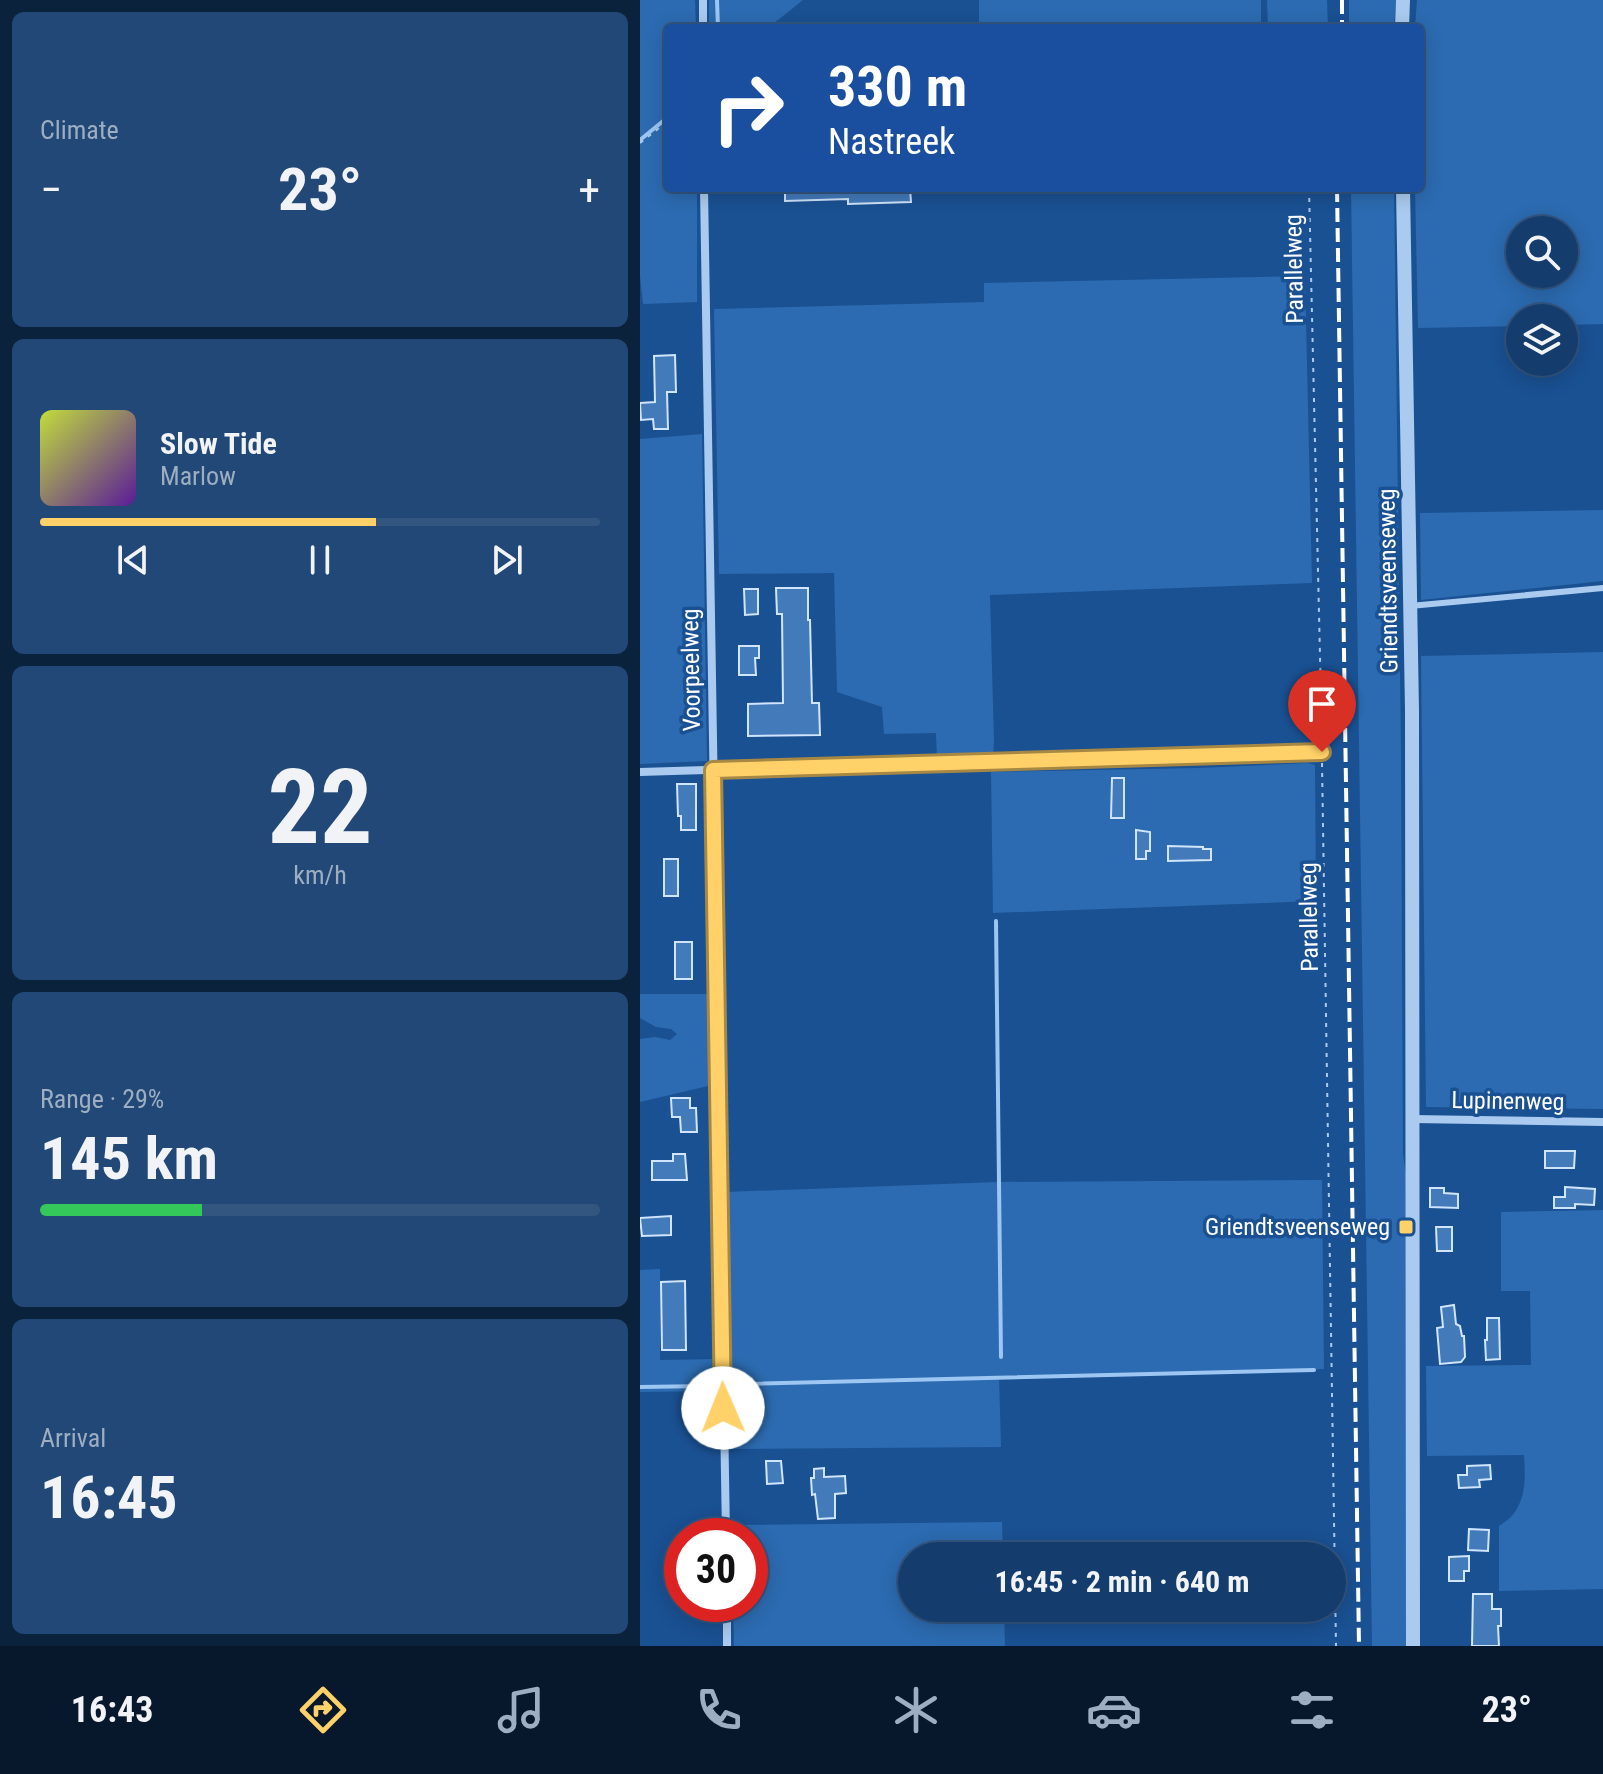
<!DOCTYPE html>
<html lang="en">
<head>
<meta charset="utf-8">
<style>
  :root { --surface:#143d6e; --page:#214876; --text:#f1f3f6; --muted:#9daec2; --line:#335681; --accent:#ffd168 }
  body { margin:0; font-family:"Roboto Condensed",sans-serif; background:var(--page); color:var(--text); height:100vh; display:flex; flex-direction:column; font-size:30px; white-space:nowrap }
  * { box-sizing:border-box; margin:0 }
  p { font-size:26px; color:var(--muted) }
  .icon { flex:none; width:44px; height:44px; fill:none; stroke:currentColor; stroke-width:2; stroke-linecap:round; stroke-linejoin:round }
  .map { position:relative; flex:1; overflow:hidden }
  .sheet { display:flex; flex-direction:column; gap:12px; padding:12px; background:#0b223c; width:640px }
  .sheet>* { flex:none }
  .banner { position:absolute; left:24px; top:24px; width:760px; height:168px; border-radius:8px; box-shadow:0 4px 20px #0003,0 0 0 2px var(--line); background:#1a4fa0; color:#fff; overflow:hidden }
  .buttons { position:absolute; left:866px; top:216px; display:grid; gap:16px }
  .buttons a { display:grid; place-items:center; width:72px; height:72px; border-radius:50%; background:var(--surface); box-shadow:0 4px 20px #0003,0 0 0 2px var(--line); font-size:40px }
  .speed { position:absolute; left:24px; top:1518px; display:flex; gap:16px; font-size:40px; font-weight:700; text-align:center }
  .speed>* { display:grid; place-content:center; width:104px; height:104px; border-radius:50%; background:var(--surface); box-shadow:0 4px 20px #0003,0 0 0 2px var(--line); line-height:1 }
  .speed .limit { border:12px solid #d22; background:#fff; color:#111 }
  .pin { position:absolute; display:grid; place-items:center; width:68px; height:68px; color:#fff; margin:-82px -34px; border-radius:50% 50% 50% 0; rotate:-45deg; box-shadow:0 0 8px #0007 }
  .pin .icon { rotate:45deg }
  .me { position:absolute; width:88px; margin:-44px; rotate:359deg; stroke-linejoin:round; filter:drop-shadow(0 0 6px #0008) }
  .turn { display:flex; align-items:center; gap:28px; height:168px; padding:0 32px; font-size:36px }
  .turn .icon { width:104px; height:104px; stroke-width:2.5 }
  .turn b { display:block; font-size:56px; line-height:68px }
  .big { font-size:60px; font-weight:700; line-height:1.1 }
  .sheet .tile { flex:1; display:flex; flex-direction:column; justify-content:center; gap:12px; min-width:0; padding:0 28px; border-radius:12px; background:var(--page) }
  .sheet .dial { align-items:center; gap:0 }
  .dial b { font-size:104px; line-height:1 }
  .song { display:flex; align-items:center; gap:24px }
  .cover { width:96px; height:96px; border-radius:12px; background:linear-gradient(135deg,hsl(70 70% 55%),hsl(270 70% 35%)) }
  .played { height:8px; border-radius:4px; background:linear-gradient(90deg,var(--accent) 60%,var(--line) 60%) }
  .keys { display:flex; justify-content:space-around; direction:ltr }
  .heat { display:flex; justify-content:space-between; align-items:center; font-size:44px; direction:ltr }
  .charge { height:12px; border-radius:6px; background:linear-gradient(90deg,#34c759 29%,var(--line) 0) }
  .trip { position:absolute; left:258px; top:1542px; width:448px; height:80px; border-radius:40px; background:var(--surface); box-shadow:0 4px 20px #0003,0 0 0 2px var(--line); font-weight:700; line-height:80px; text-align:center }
  .tab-bar { display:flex; height:128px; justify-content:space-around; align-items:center; background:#08182c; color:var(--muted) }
  .tab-bar .icon { width:56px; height:56px }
  .tab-bar .on { color:var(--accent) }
  .tab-bar b { font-size:36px; color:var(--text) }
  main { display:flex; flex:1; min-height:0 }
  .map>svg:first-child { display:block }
  .green { fill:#2c6bb1; fill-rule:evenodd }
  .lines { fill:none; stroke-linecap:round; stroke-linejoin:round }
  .stream { stroke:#9dc6f2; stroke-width:4 }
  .building { fill:#427aba; stroke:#d0e4fb; stroke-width:2 }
  .path { stroke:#aacbef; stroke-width:2; stroke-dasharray:4 6; stroke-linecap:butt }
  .service { stroke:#aacbef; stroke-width:6 }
  .minor { stroke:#aacbef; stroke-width:8 }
  .tertiary { stroke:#aacbef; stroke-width:14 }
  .rail { stroke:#fff; stroke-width:4; stroke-dasharray:14 6; stroke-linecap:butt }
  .route-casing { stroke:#a68844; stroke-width:20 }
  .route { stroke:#ffd168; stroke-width:14 }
  .poi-dot { fill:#ffd168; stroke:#1a5193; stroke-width:3 }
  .labels { text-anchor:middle; stroke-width:7; stroke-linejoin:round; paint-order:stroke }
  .street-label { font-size:24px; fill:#fff; stroke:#1a5193 }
  .poi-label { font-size:24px; fill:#fff; stroke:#1a5193; text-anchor:end }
</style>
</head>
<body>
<main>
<section class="sheet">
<div class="tile"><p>Climate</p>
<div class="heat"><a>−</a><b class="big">23°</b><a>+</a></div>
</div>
<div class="tile">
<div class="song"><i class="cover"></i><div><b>Slow Tide</b><p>Marlow</p></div></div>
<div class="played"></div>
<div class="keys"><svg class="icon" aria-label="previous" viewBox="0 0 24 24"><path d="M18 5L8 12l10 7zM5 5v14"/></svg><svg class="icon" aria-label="pause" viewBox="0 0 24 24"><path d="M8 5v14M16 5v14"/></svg><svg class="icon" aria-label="next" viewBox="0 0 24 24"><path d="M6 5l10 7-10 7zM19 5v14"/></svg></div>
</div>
<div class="tile dial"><b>22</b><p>km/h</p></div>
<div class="tile"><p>Range · 29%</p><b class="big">145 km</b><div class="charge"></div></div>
<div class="tile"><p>Arrival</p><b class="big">16:45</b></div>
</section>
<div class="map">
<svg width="963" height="1646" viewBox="0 0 963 1646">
  <rect width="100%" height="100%" fill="#1a5193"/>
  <!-- green -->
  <g class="green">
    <polygon points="0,0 55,0 56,28 28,28 28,188 57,188 57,302 3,304 0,276"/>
    <polygon points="69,0 163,0 128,28 69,28"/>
    <rect x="339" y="0" width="282" height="28"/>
    <polygon points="627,0 687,0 688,28 628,28"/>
    <polygon points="709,0 756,0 754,28 709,28"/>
    <path d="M777,0H963V324L924,325V318H880V326L778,328L775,188H780V28H775ZM880,230H924V274H880Z"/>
    <polygon points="711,188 754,188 761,753 763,1154 766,1175 767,1646 732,1646"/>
    <polygon points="665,276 672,583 350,595 354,742 353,757 297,759 296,733 244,734 242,707 197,692 194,573 79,574 74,309 344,302 344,283"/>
    <polygon points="62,434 67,761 0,764 0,439"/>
    <polygon points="963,510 963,581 781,600 780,513"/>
    <polygon points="963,652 963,1109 786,1107 781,656"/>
    <polygon points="668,763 675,765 676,901 353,913 351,772 558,768"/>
    <polygon points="0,994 68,994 72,1085 0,1102 0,1039 15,1037 30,1040 37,1034 31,1029 16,1027 0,1018"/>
    <polygon points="682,1180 684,1369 497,1376 359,1378 361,1447 90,1449 85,1192 357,1182"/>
    <path d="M963,1210V1589L859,1591V1526C886,1511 886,1483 884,1455L787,1456L786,1366L891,1365L890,1291H861V1212Z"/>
    <polygon points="20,1269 20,1360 77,1359 78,1391 0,1392 0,1270"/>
    <polygon points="362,1522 363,1556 272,1556 272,1608 364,1608 365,1646 94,1646 93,1604 110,1604 110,1536 92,1536 91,1525"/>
  </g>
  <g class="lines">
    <!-- stream -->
    <g class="stream">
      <polyline points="77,0 78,28"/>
      <polyline points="0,140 28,117"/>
      <polyline points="356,921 361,1357"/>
      <polyline points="102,1384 674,1370"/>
      <polyline points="0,1387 67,1386"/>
    </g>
  </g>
  <!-- building -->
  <g class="building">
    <polygon points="145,188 270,188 271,202 208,204 208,199 145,201"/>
    <polygon points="35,355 36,392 27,392 28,429 14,429 13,419 1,420 0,403 15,402 14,356"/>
    <polygon points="136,588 168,588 168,620 170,620 172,703 179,703 180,735 108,736 108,704 143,703 142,614 137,614"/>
    <polygon points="104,589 118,589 118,614 105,615"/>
    <polygon points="99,646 119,646 119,658 115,658 116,675 99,675"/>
    <polygon points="472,778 484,778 484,818 471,818"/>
    <polygon points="37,784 56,784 56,830 41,830 41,816 38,816"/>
    <polygon points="496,830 510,832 510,851 506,851 506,859 496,859"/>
    <polygon points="528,846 563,847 563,849 571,849 571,860 528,861"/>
    <rect x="24" y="859" width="14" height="37"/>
    <rect x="35" y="942" width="17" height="37"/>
    <polygon points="31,1098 50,1098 50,1108 56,1108 57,1132 41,1132 40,1117 32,1117"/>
    <polygon points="905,1151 935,1151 934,1168 905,1168"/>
    <polygon points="33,1154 45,1154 47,1180 12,1180 12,1161 33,1161"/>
    <polygon points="925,1187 955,1189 954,1205 935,1204 935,1208 914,1208 914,1197 925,1197"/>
    <polygon points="790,1188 804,1188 804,1193 818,1194 818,1208 790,1207"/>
    <polygon points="31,1216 31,1235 2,1236 0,1218"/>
    <polygon points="796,1227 812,1227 812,1251 797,1251"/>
    <polygon points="45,1281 46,1350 22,1350 21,1282"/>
    <polygon points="814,1305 816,1324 820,1326 822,1336 824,1336 825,1357 821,1362 800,1364 797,1328 803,1327 801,1307"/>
    <polygon points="847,1318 859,1318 860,1359 846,1360 845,1340 847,1340"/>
    <polygon points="126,1461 141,1461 143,1483 127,1484"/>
    <polygon points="850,1465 851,1479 839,1480 840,1487 819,1488 818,1475 827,1475 827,1466"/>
    <polygon points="184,1468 184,1477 205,1476 206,1493 195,1494 195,1518 178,1519 175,1494 172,1495 171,1478 174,1478 174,1469"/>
    <polygon points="829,1529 849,1530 848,1551 828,1550"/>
    <polygon points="829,1556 829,1571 824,1571 824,1581 809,1581 809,1557"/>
    <polygon points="833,1594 852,1594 852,1609 861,1609 861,1626 858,1626 859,1646 832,1646"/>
  </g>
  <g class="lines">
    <!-- path -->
    <g class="path">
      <polyline points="0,143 28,121"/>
      <polyline points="669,188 682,741"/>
      <polyline points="682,763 696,1646"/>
    </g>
    <!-- service -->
    <polyline class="service" points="770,606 963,588"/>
    <!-- minor -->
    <g class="minor">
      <polyline points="63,0 63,28"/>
      <polyline points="64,188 86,1536"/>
      <polyline points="0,772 682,752"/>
      <polyline points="772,1119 963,1122"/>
      <polyline points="87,1604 87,1646"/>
    </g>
    <!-- tertiary -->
    <g class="tertiary">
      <polyline points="762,28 763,0"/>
      <polyline points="763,188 772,710 773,1646"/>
    </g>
    <!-- rail -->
    <g class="rail">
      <polyline points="702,0 702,28"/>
      <polyline points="697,188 719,1646"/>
    </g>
  </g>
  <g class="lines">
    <!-- route casing -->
    <g class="route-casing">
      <polyline id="route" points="83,1408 73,770 682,752"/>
    </g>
    <!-- route -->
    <use href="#route" class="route"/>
  </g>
  <!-- markers -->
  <rect class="poi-dot" x="758" y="1219" width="16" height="16" rx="4"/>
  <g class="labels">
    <!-- street labels -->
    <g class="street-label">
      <text transform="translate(654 269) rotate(-91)" y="8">Parallelweg</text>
      <text transform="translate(748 581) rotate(-91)" y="8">Griendtsveenseweg</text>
      <text transform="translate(51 670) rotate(-91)" y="8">Voorpeelweg</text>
      <text transform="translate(669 917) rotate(-91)" y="8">Parallelweg</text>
      <text transform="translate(868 1101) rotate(1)" y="8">Lupinenweg</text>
    </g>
    <!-- poi labels -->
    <g class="poi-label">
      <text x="750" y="1235">Griendtsveenseweg</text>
    </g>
  </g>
</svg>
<div class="buttons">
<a><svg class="icon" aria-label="search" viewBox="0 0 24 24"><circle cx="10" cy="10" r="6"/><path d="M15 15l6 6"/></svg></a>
<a><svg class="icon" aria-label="layers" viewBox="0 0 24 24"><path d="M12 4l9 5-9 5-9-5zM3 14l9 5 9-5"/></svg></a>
</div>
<div class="speed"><div class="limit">30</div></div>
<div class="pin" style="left:682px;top:752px;background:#d93025"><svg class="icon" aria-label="arrive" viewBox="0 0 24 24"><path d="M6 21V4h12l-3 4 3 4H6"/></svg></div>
<svg class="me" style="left:83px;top:1408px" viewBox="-20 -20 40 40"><circle r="19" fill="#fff"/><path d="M0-13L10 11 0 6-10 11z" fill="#ffd168"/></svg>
<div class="trip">16:45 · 2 min · 640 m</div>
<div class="banner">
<div class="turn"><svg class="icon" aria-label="right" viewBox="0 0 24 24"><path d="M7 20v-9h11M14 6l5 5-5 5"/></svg><div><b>330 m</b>Nastreek</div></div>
</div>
</div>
</main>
<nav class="tab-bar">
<b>16:43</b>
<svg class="icon on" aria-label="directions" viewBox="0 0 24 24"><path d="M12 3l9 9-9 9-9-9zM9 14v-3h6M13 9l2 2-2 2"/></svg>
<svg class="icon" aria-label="music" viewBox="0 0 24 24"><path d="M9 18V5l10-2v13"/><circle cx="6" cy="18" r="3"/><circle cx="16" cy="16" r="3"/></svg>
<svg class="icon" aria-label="phone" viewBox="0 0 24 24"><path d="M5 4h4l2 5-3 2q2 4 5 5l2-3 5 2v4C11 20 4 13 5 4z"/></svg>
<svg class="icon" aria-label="climate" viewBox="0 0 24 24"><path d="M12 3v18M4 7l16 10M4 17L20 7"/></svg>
<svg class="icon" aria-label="car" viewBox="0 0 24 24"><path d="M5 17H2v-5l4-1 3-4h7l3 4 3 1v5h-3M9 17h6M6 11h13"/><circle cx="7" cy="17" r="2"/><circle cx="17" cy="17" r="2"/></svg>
<svg class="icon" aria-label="filters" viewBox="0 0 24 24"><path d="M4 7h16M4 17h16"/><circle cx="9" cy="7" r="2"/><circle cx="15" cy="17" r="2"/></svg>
<b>23°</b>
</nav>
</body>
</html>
